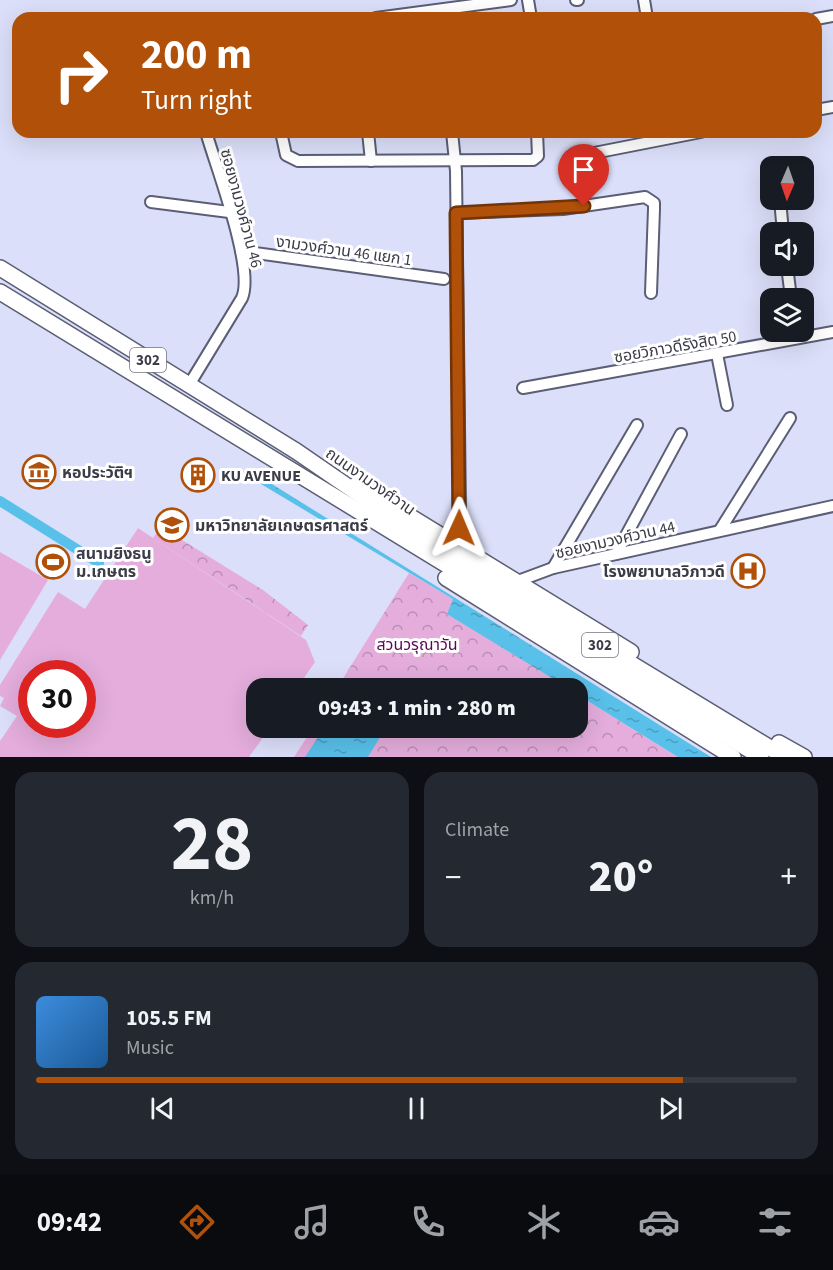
<!DOCTYPE html>
<html lang="en">
<head>
<meta charset="utf-8">
<style>
  :root { --surface:#171b24; --page:#242831; --text:#f1f3f6; --muted:#9ea1a6; --line:#363941; --accent:#b05009 }
  body { margin:0; font-family:"Source Sans 3","Noto Sans Thai",sans-serif; background:var(--page); color:var(--text); height:100vh; display:flex; flex-direction:column; font-size:22px; white-space:nowrap }
  * { box-sizing:border-box; margin:0 }
  p { font-size:20px; color:var(--muted) }
  .icon { flex:none; width:33px; height:33px; fill:none; stroke:currentColor; stroke-width:2; stroke-linecap:round; stroke-linejoin:round }
  .map { position:relative; height:757px; overflow:hidden }
  .sheet { display:flex; flex-direction:column; gap:15px; padding:15px; background:#0d0f14; flex:1 }
  .sheet>* { flex:none }
  .guide { position:absolute; left:12px; top:12px; width:810px; height:126px; border-radius:18px; box-shadow:0 6px 24px #0002; background:#b05009; color:#fff; overflow:hidden }
  .needle { width:39px; rotate:182deg }
  .controls { position:absolute; left:760px; top:156px; display:grid; gap:12px }
  .controls a { display:grid; place-items:center; width:54px; height:54px; border-radius:12px; background:var(--surface); box-shadow:0 6px 24px #0002; font-size:30px }
  .speed { position:absolute; left:18px; top:660px; display:flex; gap:12px; font-size:30px; font-weight:700; text-align:center }
  .speed>* { display:grid; place-content:center; width:78px; height:78px; border-radius:50%; background:var(--surface); box-shadow:0 6px 24px #0002; line-height:1 }
  .speed .limit { border:9px solid #d22; background:#fff; color:#111 }
  .pin { position:absolute; display:grid; place-items:center; width:51px; height:51px; color:#fff; margin:-62px -26px; border-radius:50% 50% 50% 0; rotate:-45deg; box-shadow:0 0 6px #0007 }
  .pin .icon { rotate:45deg }
  .me { position:absolute; width:66px; margin:-33px; rotate:1deg; stroke-linejoin:round; filter:drop-shadow(0 0 4px #0008) }
  .turn { display:flex; align-items:center; gap:21px; height:126px; padding:0 30px; font-size:27px }
  .turn .icon { width:78px; height:78px; stroke-width:2.5 }
  .turn b { display:block; font-size:42px; line-height:51px }
  .big { font-size:45px; font-weight:800; line-height:1.1 }
  .sheet .widget { flex:1; display:flex; flex-direction:column; justify-content:center; gap:9px; min-width:0; padding:0 21px; border-radius:18px; background:var(--page) }
  .sheet .dial { align-items:center; gap:0 }
  .dial b { font-size:78px; line-height:1 }
  .song { display:flex; align-items:center; gap:18px }
  .cover { width:72px; height:72px; border-radius:9px; background:linear-gradient(135deg,hsl(210 70% 55%),hsl(210 70% 35%)) }
  .played { height:6px; border-radius:3px; background:linear-gradient(90deg,var(--accent) 85%,var(--line) 85%) }
  .keys { display:flex; justify-content:space-around; direction:ltr }
  .heat { display:flex; justify-content:space-between; align-items:center; font-size:33px; direction:ltr }
  .sheet .tiles { flex:1; display:grid; gap:15px; grid-template-columns:1fr 1fr }
  .widget:last-child { grid-column:span 2 }
  .trip { position:absolute; left:246px; top:678px; width:342px; height:60px; border-radius:18px; background:var(--surface); box-shadow:0 6px 24px #0002; font-weight:800; line-height:60px; text-align:center }
  .tab-bar { display:flex; height:96px; justify-content:space-around; align-items:center; background:#090b0e; color:var(--muted) }
  .tab-bar .icon { width:42px; height:42px }
  .tab-bar .selected { color:var(--accent) }
  .tab-bar b { font-size:27px; color:var(--text) }
  .map>svg:first-child { display:block }
  .park { fill:url(#park-crowns) }
  .pitch { fill:#e4addc; fill-rule:evenodd }
  .water { fill:url(#water-ripples) }
  .lines { fill:none; stroke-linecap:round; stroke-linejoin:round }
  .canal { stroke:#59c0ea; stroke-width:10 }
  .minor-casing { stroke:#5b5e74; stroke-width:14 }
  .primary-casing { stroke:#5b5e74; stroke-width:18 }
  .minor { stroke:#fff; stroke-width:10 }
  .primary { stroke:#fff; stroke-width:15 }
  .route-casing { stroke:#723406; stroke-width:15 }
  .route { stroke:#b05009; stroke-width:10 }
  .labels { text-anchor:middle; stroke-width:6; stroke-linejoin:round; paint-order:stroke }
  .shield { fill:#fff; stroke:#76767e; stroke-width:1.5 }
  .shield-label { font-size:15px; font-weight:bold; fill:#3b3c47 }
  .street-label { font-size:16px; fill:#3b3c47; stroke:#fff }
  .poi-label { font-size:16px; font-weight:bold; fill:#3b3c47; stroke:#fff; text-anchor:start }
  .park-label { font-size:16px; fill:#5b0756; stroke:#fff }
</style>
</head>
<body>
<div class="map">
<svg width="833" height="757" viewBox="0 0 833 757">
  <defs>
    <pattern id="park-crowns" width="20" height="18" patternUnits="userSpaceOnUse" patternTransform="scale(1.5)"><rect width="20" height="18" fill="#e4addc"/><path d="M2 6a3 3 0 1 1 6 0M12 15a3 3 0 1 1 6 0" fill="none" stroke="#ba8eb4"/></pattern>
    <pattern id="water-ripples" width="26" height="14" patternUnits="userSpaceOnUse" patternTransform="scale(1.5)"><rect width="26" height="14" fill="#59c0ea"/><path d="M2 4q2-2 4 0t4 0M15 11q2-2 4 0t4 0" fill="none" stroke="#4b9dbf"/></pattern>
  </defs>
  <rect width="100%" height="100%" fill="#dbdff9"/>
  <!-- park -->
  <g class="park">
    <polygon points="161,527 263,590 308,625 301,636 153,538"/>
    <polygon points="409,573 453,599 448,614 568,688 337,688"/>
    <polygon points="578,695 678,757 294,757 313,728 578,728"/>
  </g>
  <!-- pitch -->
  <g class="pitch">
    <path d="M138,528L306,640L315,662L297,688H256V728H270L249,757H0V741L17,716L0,706L4,698L0,696V685L58,592L85,609ZM32,674H82V724H32Z"/>
    <polygon points="0,552 48,580 0,660"/>
  </g>
  <!-- water -->
  <g class="water">
    <polygon points="259,476 711,757 678,757 578,695 578,688 568,688 447,614 453,599 256,481"/>
    <polygon points="324,728 382,728 385,729 368,757 305,757"/>
  </g>
  <g class="lines">
    <!-- canal -->
    <polyline class="canal" points="0,501 99,563"/>
    <!-- minor casing -->
    <g class="minor-casing">
      <g id="minor">
        <polyline points="528,0 531,18"/>
        <polyline points="576,0 578,0"/>
        <polyline points="644,0 647,18"/>
        <polyline points="376,18 511,0"/>
        <polyline points="816,19 833,16"/>
        <polyline points="816,110 833,107"/>
        <polyline points="281,132 286,155 298,161 533,160 538,156 537,132"/>
        <polyline points="368,132 371,161"/>
        <polyline points="594,153 701,132"/>
        <polyline points="780,200 783,232"/>
        <polyline points="151,202 229,212"/>
        <polyline points="456,213 563,209 645,197 654,203 654,209 651,293"/>
        <polyline points="241,251 444,279"/>
        <polyline points="787,266 791,298"/>
        <polyline points="717,354 727,405"/>
        <path d="M189,385L242,298C255,268 216,167 206,132"/>
        <polyline points="523,388 833,332"/>
        <polyline points="720,530 790,418"/>
        <polyline points="452,541 459,528 460,510 456,171 452,132"/>
        <polyline points="616,554 681,434"/>
        <polyline points="553,568 637,425"/>
        <polyline points="518,581 553,568 833,506"/>
      </g>
    </g>
    <!-- primary casing -->
    <g class="primary-casing">
      <g id="primary">
        <polyline points="0,268 296,451 414,532 785,757"/>
        <polyline points="0,292 761,757"/>
        <polyline points="357,484 631,652"/>
        <polyline points="446,578 733,757"/>
        <polyline points="779,743 804,757"/>
      </g>
    </g>
    <!-- minor -->
    <use href="#minor" class="minor"/>
    <!-- primary -->
    <use href="#primary" class="primary"/>
  </g>
  <g class="lines">
    <!-- route casing -->
    <g class="route-casing">
      <polyline id="route" points="459,528 456,213 584,206"/>
    </g>
    <!-- route -->
    <use href="#route" class="route"/>
  </g>
  <!-- icons -->
  <defs>
    <g id="museum-ring" transform="scale(1.725)"><circle r="9.5" fill="#fff" stroke="#b05009" stroke-width="1.5"/><path d="M0-6L6-3V-2H-6V-3ZM-5-1h2V3h-2ZM-1-1h2V3h-2ZM3-1h2V3H3ZM-6 4H6V6H-6Z" fill="#b05009"/></g>
    <g id="building-ring" transform="scale(1.725)"><circle r="9.5" fill="#fff" stroke="#b05009" stroke-width="1.5"/><path d="M-4-6H4V6H1V3H-1V6H-4ZM-2.5-4.3h1.7v1.8h-1.7ZM.8-4.3h1.7v1.8H.8ZM-2.5-1h1.7V.8h-1.7ZM.8-1h1.7V.8H.8Z" fill="#b05009"/></g>
    <g id="university-ring" transform="scale(1.725)"><circle r="9.5" fill="#fff" stroke="#b05009" stroke-width="1.5"/><path d="M0-5L7-2L0 1L-7-2ZM-4 1L0 2.5L4 1V4Q0 6-4 4Z" fill="#b05009"/></g>
    <g id="stadium-ring" transform="scale(1.725)"><circle r="9.5" fill="#fff" stroke="#b05009" stroke-width="1.5"/><path d="M0-5a6.5 5 0 1 0 0 10a6.5 5 0 1 0 0-10ZM-3.5-1.8h7v3.6h-7Z" fill="#b05009"/></g>
    <g id="hospital-ring" transform="scale(1.725)"><circle r="9.5" fill="#fff" stroke="#b05009" stroke-width="1.5"/><path d="M-5-5h3v3.5h4V-5h3V5h-3V1.5h-4V5h-3Z" fill="#b05009"/></g>
  </defs>
  <g fill-rule="evenodd">
    <use href="#museum-ring" x="39" y="472"/>
    <use href="#building-ring" x="198" y="475"/>
    <use href="#university-ring" x="172" y="525"/>
    <use href="#stadium-ring" x="53" y="562"/>
    <use href="#hospital-ring" x="748" y="571"/>
  </g>
  <g class="labels">
    <!-- shield labels -->
    <g class="shield">
      <rect x="130" y="348" width="36" height="24" rx="4.5"/>
      <rect x="582" y="633" width="36" height="24" rx="4.5"/>
    </g>
    <g class="shield-label">
      <text x="148" y="365">302</text>
      <text x="600" y="650">302</text>
    </g>
    <!-- street labels -->
    <g class="street-label">
      <text transform="translate(242 208) rotate(75)" y="6">ซอยงามวงศ์วาน 46</text>
      <text transform="translate(344 250) rotate(8)" y="6">งามวงศ์วาน 46 แยก 1</text>
      <text transform="translate(675 346) rotate(-10)" y="6">ซอยวิภาวดีรังสิต 50</text>
      <text transform="translate(371 481) rotate(35)" y="6">ถนนงามวงศ์วาน</text>
      <text transform="translate(615 539) rotate(-13)" y="6">ซอยงามวงศ์วาน 44</text>
    </g>
    <!-- poi labels -->
    <g class="poi-label">
      <text x="62" y="478">หอประวัติฯ</text>
      <text x="221" y="481">KU AVENUE</text>
      <text x="195" y="531">มหาวิทยาลัยเกษตรศาสตร์</text>
      <text x="76" y="559">สนามยิงธนู<tspan x="76" dy="18">ม.เกษตร</tspan></text>
      <text x="725" y="577" text-anchor="end">โรงพยาบาลวิภาวดี</text>
    </g>
    <!-- park labels -->
    <g class="park-label">
      <text x="417" y="650">สวนวรุณาวัน</text>
    </g>
  </g>
</svg>
<div class="controls">
<a><svg class="needle" viewBox="-14 -14 28 28"><path d="M0-13l5 13h-10z" fill="#e53935"/><path d="M0 13l5-13h-10z" fill="#9ea1a6"/></svg></a>
<a><svg class="icon" aria-label="sound" viewBox="0 0 24 24"><path d="M4 9h4l5-4v14l-5-4H4zM17 9q2 3 0 6"/></svg></a>
<a><svg class="icon" aria-label="layers" viewBox="0 0 24 24"><path d="M12 4l9 5-9 5-9-5zM3 14l9 5 9-5"/></svg></a>
</div>
<div class="speed"><div class="limit">30</div></div>
<div class="pin" style="left:584px;top:206px;background:#d93025"><svg class="icon" aria-label="arrive" viewBox="0 0 24 24"><path d="M6 21V4h12l-3 4 3 4H6"/></svg></div>
<svg class="me" style="left:459px;top:528px" viewBox="-20 -20 40 40"><path d="M0-17L14 15 0 8-14 15z" fill="#b05009" stroke="#fff" stroke-width="4"/></svg>
<div class="trip">09:43 · 1 min · 280 m</div>
<div class="guide">
<div class="turn"><svg class="icon" aria-label="right" viewBox="0 0 24 24"><path d="M7 20v-9h11M14 6l5 5-5 5"/></svg><div><b>200 m</b>Turn right</div></div>
</div>
</div>
<section class="sheet">
<div class="tiles">
<div class="widget dial"><b>28</b><p>km/h</p></div>
<div class="widget"><p>Climate</p>
<div class="heat"><a>−</a><b class="big">20°</b><a>+</a></div>
</div>
<div class="widget">
<div class="song"><i class="cover"></i><div><b>105.5 FM</b><p>Music</p></div></div>
<div class="played"></div>
<div class="keys"><svg class="icon" aria-label="previous" viewBox="0 0 24 24"><path d="M18 5L8 12l10 7zM5 5v14"/></svg><svg class="icon" aria-label="pause" viewBox="0 0 24 24"><path d="M8 5v14M16 5v14"/></svg><svg class="icon" aria-label="next" viewBox="0 0 24 24"><path d="M6 5l10 7-10 7zM19 5v14"/></svg></div>
</div>
</div>
</section>
<nav class="tab-bar">
<b>09:42</b>
<svg class="icon selected" aria-label="directions" viewBox="0 0 24 24"><path d="M12 3l9 9-9 9-9-9zM9 14v-3h6M13 9l2 2-2 2"/></svg>
<svg class="icon" aria-label="music" viewBox="0 0 24 24"><path d="M9 18V5l10-2v13"/><circle cx="6" cy="18" r="3"/><circle cx="16" cy="16" r="3"/></svg>
<svg class="icon" aria-label="phone" viewBox="0 0 24 24"><path d="M5 4h4l2 5-3 2q2 4 5 5l2-3 5 2v4C11 20 4 13 5 4z"/></svg>
<svg class="icon" aria-label="climate" viewBox="0 0 24 24"><path d="M12 3v18M4 7l16 10M4 17L20 7"/></svg>
<svg class="icon" aria-label="car" viewBox="0 0 24 24"><path d="M5 17H2v-5l4-1 3-4h7l3 4 3 1v5h-3M9 17h6M6 11h13"/><circle cx="7" cy="17" r="2"/><circle cx="17" cy="17" r="2"/></svg>
<svg class="icon" aria-label="filters" viewBox="0 0 24 24"><path d="M4 7h16M4 17h16"/><circle cx="9" cy="7" r="2"/><circle cx="15" cy="17" r="2"/></svg>
</nav>
</body>
</html>
